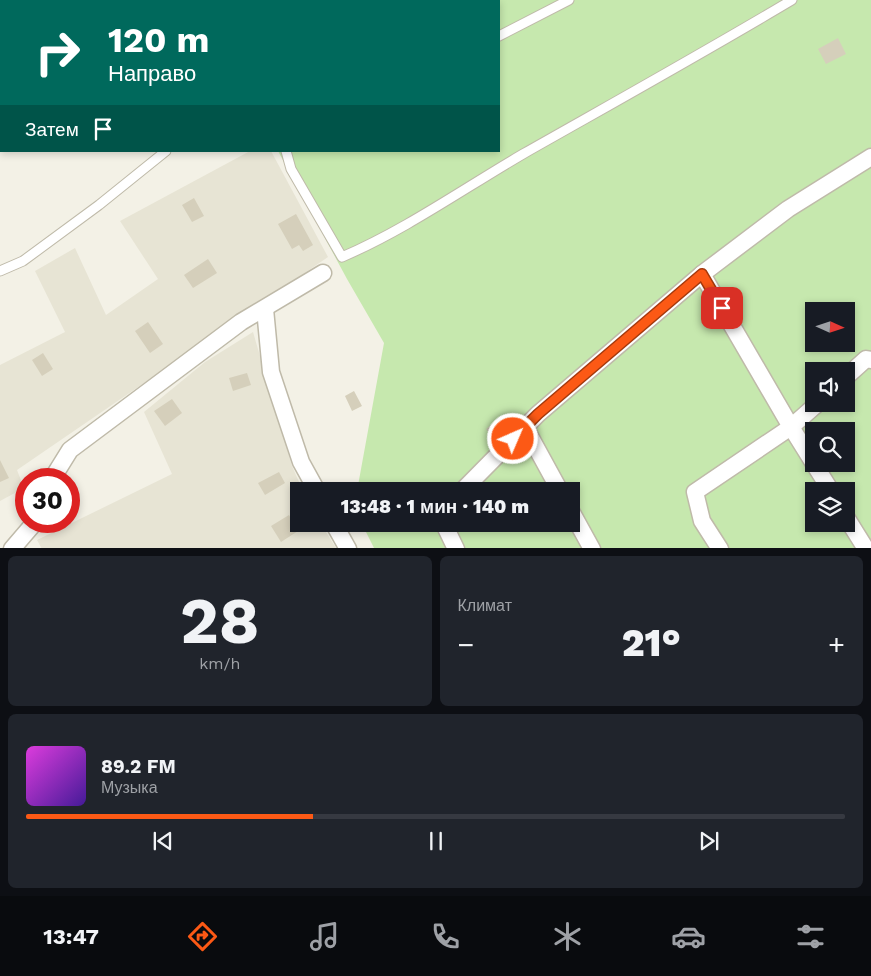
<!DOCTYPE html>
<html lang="ru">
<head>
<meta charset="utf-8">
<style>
  :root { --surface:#171b24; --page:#20242c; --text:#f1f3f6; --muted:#9ea1a6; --line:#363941; --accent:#fc5915 }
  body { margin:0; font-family:"Work Sans",sans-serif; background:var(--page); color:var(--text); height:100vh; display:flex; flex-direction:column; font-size:19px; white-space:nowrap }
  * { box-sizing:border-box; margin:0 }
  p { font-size:16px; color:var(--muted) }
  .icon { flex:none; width:28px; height:28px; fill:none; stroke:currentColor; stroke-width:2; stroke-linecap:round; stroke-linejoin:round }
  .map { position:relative; height:548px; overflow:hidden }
  .side { display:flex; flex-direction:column; gap:8px; padding:8px; background:#0d0f14; flex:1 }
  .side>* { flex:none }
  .hud { position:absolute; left:0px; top:0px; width:500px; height:152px; box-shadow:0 2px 8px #0003; background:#00695c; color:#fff; overflow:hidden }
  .needle { width:32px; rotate:93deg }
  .fabs { position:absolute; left:805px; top:302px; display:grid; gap:10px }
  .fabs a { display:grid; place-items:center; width:50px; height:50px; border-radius:0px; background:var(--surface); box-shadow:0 2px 8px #0003; font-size:25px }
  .speed { position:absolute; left:15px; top:468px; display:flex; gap:10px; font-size:25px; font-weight:700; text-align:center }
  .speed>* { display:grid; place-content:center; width:65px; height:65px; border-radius:50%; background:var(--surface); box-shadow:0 2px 8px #0003; line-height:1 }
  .speed .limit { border:8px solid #d22; background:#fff; color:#111 }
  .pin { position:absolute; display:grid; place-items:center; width:42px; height:42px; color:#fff; margin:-21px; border-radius:10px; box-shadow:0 2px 8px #0006 }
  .me { position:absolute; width:55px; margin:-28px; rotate:45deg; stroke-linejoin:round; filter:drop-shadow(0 0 4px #0008) }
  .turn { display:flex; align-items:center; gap:18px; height:105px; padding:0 25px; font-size:22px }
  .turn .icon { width:65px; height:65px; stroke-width:2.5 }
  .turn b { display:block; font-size:35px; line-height:42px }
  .then { display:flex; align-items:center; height:48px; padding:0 25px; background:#0003; gap:10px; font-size:19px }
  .big { font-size:38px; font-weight:800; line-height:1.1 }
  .side .widget { flex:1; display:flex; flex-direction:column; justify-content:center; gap:8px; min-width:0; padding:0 18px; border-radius:8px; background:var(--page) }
  .side .dial { align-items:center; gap:0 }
  .dial b { font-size:65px; line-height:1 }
  .song { display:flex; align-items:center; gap:15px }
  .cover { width:60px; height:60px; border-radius:8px; background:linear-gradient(135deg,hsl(300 70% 55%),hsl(260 70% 35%)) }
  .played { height:5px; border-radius:2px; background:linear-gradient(90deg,var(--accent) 35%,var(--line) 35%) }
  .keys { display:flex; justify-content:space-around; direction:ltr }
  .heat { display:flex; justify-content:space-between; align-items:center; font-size:28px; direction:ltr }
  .side .tiles { flex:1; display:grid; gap:8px; grid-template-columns:1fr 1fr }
  .widget:last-child { grid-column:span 2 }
  .trip { position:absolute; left:290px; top:482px; width:290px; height:50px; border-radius:0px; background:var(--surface); box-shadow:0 2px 8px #0003; font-weight:800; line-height:50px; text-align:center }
  .tabs { display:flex; height:80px; justify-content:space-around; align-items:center; background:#090b0e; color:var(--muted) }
  .tabs .icon { width:35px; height:35px }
  .tabs .current { color:var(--accent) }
  .tabs b { font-size:22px; color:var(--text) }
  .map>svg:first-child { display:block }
  .residential { fill:#e7e4d4 }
  .green { fill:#c6e8ae; fill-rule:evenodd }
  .building { fill:#d5cfbb }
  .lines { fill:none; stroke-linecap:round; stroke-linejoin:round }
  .service-casing { stroke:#bfbaa9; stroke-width:11 }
  .minor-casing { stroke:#bfbaa9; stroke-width:19 }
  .service { stroke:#fff; stroke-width:9 }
  .minor { stroke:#fff; stroke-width:16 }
  .route-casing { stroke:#a43a0e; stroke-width:12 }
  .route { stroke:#fc5915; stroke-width:9 }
</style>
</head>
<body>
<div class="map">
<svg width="871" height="549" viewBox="0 0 871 549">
  <rect width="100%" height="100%" fill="#f3f1e6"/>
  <!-- residential -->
  <g class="residential">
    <polygon points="250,151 271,151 328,257 17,470 24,488 0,501 0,365 65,332 35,271 75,248 106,315 158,279 120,221"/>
    <polygon points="253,332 292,466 303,491 299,491 299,524 321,524 336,548 42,549 37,540 172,474 144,412 205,362"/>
  </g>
  <!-- green -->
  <path class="green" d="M488,0H871V548H374L362,524H571V491H357L384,343L347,279L278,151H499V1H487ZM814,311H846V344H814ZM814,371H846V404H814ZM814,431H846V464H814ZM814,491H846V524H814Z"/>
  <!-- building -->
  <g class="building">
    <polygon points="838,38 846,54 826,64 818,49"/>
    <polygon points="194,198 204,216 192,222 182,205"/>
    <polygon points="296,214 313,245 303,251 299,245 292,249 278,224"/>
    <polygon points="208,259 217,273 193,288 184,275"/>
    <polygon points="148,322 163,344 150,353 135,331"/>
    <polygon points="43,353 53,369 42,376 32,360"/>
    <polygon points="247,373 251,385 233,391 229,378"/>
    <polygon points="354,391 362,406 352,411 345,396"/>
    <polygon points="172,399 182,413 165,426 154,411"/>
    <polygon points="496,421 502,429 492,437 486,429"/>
    <polygon points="0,460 9,478 0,482"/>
    <polygon points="279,472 285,483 265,495 258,483"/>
    <polygon points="289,515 298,531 281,542 271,526"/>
  </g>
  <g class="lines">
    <!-- service casing -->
    <g class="service-casing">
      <g id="service">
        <polyline points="289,1 290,0"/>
        <polyline points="499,36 569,0"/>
        <path d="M286,151L291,169L342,257C405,230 463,189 523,154C613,103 703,53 792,0"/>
        <polyline points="0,271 23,261 99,205 166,151"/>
      </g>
    </g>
    <!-- minor casing -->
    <g class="minor-casing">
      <g id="minor">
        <polyline points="265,309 271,372 301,462 317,491"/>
        <polyline points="846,377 866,359 871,360"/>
        <polyline points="525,427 560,491"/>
        <polyline points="52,479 70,450 241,322 323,273"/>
        <polyline points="462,491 538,414 702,274"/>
        <polyline points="831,491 791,427 702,274 788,209 871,157"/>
        <polyline points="571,511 592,549"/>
        <polyline points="846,517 866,549"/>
        <polyline points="334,524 348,549"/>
        <polyline points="444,524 456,549"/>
        <polyline points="12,549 36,521"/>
        <polyline points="720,549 702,521 695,492 791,427 817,404"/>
      </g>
    </g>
    <!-- service -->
    <use href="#service" class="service"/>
    <!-- minor -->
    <use href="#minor" class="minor"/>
  </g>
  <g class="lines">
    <!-- route casing -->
    <g class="route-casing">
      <polyline id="route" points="513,439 538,414 702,274 722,308"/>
    </g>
    <!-- route -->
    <use href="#route" class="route"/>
  </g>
</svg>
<div class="fabs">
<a><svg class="needle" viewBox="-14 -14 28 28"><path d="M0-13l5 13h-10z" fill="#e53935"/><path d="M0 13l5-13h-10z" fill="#9ea1a6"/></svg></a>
<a><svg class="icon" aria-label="sound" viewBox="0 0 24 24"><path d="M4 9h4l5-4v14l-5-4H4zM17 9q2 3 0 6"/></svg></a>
<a><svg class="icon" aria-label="search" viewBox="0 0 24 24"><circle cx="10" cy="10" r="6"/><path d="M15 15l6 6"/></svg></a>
<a><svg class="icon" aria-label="layers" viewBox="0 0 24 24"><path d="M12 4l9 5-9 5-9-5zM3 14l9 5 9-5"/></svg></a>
</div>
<div class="speed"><div class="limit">30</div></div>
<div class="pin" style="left:722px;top:308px;background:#d93025"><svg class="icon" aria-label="arrive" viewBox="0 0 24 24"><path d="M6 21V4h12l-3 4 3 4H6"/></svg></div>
<svg class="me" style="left:513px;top:439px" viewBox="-20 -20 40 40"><circle r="17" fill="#fc5915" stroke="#fff" stroke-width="3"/><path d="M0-11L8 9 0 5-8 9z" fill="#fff"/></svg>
<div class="trip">13:48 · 1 мин · 140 m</div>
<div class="hud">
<div class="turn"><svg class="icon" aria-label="right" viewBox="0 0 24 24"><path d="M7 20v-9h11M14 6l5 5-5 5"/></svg><div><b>120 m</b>Направо</div></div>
<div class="then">Затем<svg class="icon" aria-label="arrive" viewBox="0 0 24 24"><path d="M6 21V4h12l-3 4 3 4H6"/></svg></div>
</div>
</div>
<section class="side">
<div class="tiles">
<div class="widget dial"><b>28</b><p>km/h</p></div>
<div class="widget"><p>Климат</p>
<div class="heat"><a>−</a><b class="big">21°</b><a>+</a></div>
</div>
<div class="widget">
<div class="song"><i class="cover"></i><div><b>89.2 FM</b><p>Музыка</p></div></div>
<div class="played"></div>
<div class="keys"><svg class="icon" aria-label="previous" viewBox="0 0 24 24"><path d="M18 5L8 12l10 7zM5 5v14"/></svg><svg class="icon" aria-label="pause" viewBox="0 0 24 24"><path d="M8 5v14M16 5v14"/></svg><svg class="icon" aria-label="next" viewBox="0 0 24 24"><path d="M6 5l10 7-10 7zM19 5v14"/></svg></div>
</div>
</div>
</section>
<nav class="tabs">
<b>13:47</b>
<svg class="icon current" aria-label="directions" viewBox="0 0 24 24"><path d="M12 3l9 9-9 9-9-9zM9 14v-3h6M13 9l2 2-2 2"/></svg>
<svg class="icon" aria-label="music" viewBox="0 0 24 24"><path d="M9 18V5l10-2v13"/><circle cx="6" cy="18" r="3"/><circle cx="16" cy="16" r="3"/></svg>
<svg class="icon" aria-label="phone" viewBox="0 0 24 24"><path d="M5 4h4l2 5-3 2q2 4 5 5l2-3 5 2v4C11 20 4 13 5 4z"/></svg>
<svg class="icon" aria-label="climate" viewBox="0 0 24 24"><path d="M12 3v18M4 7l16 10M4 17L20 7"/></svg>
<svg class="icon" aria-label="car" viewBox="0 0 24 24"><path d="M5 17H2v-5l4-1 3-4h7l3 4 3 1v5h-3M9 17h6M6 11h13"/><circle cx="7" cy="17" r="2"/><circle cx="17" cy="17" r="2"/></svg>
<svg class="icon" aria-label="filters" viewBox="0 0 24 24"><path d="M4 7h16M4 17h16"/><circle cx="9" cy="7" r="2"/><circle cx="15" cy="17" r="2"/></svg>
</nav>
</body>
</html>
